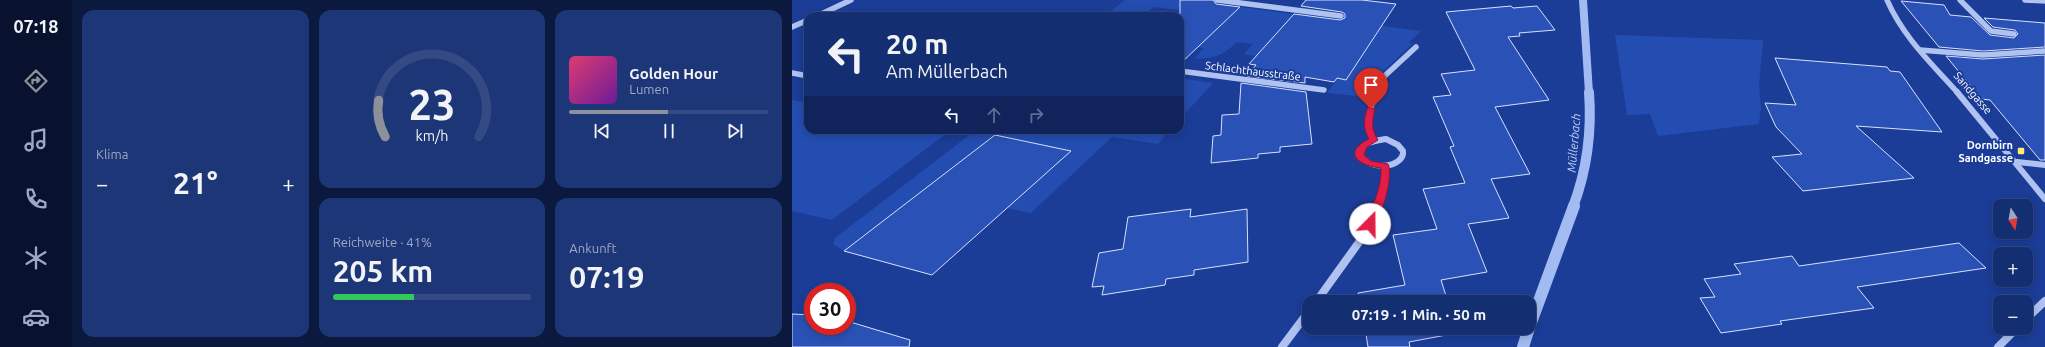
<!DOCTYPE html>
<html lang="de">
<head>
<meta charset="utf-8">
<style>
  :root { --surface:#142e72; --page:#1d3677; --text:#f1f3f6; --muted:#9da8c4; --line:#334a84; --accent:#8c9099 }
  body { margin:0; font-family:Ubuntu,sans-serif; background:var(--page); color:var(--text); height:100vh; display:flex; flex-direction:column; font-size:15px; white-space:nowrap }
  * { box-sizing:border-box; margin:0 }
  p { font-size:13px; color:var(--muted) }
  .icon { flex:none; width:22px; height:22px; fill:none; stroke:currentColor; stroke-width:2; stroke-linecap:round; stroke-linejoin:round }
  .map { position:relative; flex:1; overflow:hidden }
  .panel { display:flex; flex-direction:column; gap:10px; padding:10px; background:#0b193f; width:720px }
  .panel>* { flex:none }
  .hud { position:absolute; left:12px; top:12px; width:380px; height:122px; border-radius:12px; box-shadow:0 2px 10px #0003,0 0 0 1px var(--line); background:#142e72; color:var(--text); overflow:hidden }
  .needle { width:26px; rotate:169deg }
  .controls { position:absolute; left:1201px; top:199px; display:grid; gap:8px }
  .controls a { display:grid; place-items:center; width:40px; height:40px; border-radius:8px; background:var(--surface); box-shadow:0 2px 10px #0003,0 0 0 1px var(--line); font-size:20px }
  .speed { position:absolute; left:12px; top:283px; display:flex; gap:8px; font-size:20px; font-weight:700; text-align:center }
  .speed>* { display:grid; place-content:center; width:52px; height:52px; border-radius:50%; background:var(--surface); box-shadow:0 2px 10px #0003,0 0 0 1px var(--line); line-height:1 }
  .speed .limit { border:6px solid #d22; background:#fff; color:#111 }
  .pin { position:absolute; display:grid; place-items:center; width:34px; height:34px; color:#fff; margin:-41px -17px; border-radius:50% 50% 50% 0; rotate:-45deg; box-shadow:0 0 4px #0007 }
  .pin .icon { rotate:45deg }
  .me { position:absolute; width:44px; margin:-22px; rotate:22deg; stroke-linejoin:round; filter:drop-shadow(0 0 3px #0008) }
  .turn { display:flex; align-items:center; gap:14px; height:84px; padding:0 16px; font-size:18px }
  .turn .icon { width:52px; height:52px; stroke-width:2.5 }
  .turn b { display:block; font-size:28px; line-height:34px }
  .lanes { display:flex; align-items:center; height:38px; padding:0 16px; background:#0003; justify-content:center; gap:20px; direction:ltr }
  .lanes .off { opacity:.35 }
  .big { font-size:30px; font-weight:600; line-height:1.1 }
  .panel .widget { flex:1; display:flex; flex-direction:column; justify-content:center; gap:6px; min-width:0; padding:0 14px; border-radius:12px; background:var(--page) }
  .panel .dial { align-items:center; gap:0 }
  .dial svg { height:104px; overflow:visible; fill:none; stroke:var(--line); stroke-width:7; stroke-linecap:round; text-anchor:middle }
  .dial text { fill:var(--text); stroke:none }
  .song { display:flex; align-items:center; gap:12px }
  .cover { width:48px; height:48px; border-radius:6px; background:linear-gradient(135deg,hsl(340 70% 55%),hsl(280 70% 35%)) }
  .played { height:4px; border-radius:2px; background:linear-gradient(90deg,var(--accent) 50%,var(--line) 50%) }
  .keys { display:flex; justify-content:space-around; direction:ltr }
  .heat { display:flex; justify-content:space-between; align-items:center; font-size:22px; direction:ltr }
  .charge { height:6px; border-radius:3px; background:linear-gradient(90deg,#34c759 41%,var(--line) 0) }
  .panel .tiles { flex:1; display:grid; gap:10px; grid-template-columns:repeat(3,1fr) }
  .widget:first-child { grid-row:span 2 }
  .trip { position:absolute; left:510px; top:295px; width:234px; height:40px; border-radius:12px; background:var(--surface); box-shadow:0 2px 10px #0003,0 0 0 1px var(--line); font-weight:600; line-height:40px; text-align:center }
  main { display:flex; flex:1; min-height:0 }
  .dock { display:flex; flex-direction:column; width:72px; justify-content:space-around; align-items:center; background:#08122e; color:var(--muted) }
  .dock .icon { width:28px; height:28px }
  .dock .current { color:var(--accent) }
  .dock b { font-size:18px; color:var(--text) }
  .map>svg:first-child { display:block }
  .green { fill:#234db1 }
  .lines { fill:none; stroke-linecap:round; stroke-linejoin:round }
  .stream-far2 { stroke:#a2bbf2; stroke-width:8 }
  .stream-far1 { stroke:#a2bbf2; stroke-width:10 }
  .stream { stroke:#a2bbf2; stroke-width:12 }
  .building { fill:#2a52b6; stroke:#d6e1fb }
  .minor-far2 { stroke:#afc2f0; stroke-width:5.5 }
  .minor-far1 { stroke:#afc2f0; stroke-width:6 }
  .minor { stroke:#afc2f0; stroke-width:8 }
  .route { fill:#e11d48; stroke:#92132f }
  .poi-dot { fill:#ffec6e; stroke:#1b3d98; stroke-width:1.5 }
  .labels { text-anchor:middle; stroke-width:4; stroke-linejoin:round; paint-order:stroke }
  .street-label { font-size:11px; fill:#fff; stroke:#1b3d98 }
  .poi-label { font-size:11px; font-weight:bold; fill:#fff; stroke:#1b3d98; text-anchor:end }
  .water-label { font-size:12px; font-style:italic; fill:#bbcdf7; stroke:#1b3d98 }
</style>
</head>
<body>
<main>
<nav class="dock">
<b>07:18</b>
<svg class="icon current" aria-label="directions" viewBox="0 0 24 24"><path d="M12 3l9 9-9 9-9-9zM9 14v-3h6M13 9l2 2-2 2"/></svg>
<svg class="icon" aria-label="music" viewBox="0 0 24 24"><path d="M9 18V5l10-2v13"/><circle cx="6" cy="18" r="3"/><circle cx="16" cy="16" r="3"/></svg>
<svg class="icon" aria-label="phone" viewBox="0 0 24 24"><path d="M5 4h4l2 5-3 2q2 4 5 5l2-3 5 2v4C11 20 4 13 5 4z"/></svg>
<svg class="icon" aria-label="climate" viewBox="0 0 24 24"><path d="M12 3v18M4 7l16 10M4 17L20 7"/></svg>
<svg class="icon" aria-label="car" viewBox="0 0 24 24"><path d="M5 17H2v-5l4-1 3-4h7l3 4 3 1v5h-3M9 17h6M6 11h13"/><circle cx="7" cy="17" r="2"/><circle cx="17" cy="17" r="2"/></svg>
</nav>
<section class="panel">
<div class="tiles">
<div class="widget"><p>Klima</p>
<div class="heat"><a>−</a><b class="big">21°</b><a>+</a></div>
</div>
<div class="widget dial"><svg viewBox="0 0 100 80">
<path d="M14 69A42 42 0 1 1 86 69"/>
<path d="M14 69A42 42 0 0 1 9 41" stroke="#8c9099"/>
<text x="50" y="56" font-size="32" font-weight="700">23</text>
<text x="50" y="72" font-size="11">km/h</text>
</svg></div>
<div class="widget">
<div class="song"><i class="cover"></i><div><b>Golden Hour</b><p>Lumen</p></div></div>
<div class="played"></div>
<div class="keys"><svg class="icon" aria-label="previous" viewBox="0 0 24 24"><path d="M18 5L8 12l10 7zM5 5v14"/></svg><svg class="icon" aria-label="pause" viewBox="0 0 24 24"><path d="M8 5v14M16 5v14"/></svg><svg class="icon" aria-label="next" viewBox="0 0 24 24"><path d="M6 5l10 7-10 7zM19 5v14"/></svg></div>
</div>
<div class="widget"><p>Reichweite · 41%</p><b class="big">205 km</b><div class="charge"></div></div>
<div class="widget"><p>Ankunft</p><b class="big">07:19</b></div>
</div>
</section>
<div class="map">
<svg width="1253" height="347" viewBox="0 0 1253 347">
  <rect width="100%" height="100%" fill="#1b3d98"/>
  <!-- green -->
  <g class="green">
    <path d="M333,0H396L629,31L617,42L620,44L565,96L535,93L578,37L469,57L452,54L461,44L445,42C430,56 423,58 403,59L411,48L402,47L429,16L362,7L350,16H312Z"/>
    <polygon points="823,35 971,40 967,85 969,107 967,124 866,136 858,114 835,115"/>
    <polygon points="388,78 421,83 388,119 388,104 392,101 388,91"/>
    <polygon points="0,100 16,103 16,130 159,130 40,220 0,211"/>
    <polygon points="184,130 283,130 299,133 318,130 378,130 366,144 320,137 239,213 215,208 203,135 52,251 41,244 43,238"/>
  </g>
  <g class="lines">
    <!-- stream-far2 -->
    <polyline class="stream-far2" points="791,0 797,93"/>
    <!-- stream-far1 -->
    <path class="stream-far1" d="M781,207C795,170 800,132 797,92"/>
    <!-- stream -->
    <g class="stream">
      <polyline points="737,328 782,206"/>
      <polyline points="731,347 737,328"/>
    </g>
  </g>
  <!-- building -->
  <g class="building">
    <polygon points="388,0 421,0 424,4 448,7 388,64"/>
    <polygon points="514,0 570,0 604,4 554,80 545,78 542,82 513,77 513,83 455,76 464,65 457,64 502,14 548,20 553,18 553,14 550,12 509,6"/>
    <polygon points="1109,1 1152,5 1158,15 1179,17 1198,35 1222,38 1226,34 1223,30 1201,27 1192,18 1253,23 1253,47 1191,51 1147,47"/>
    <polygon points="719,6 721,8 745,6 763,30 727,33 728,36 716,37 757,100 703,107 738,174 699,179 717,218 676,224 695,272 649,280 656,302 568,302 566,293 613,285 601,235 645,229 631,189 673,183 658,147 662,146 641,97 659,95 649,74 683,70 654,12"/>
    <polygon points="1253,55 1253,160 1248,160 1198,100 1189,99 1154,56 1191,59"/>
    <polygon points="983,58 1095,67 1098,71 1108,72 1150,132 1064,126 1122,178 1011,191 980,157 1010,154 984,127 973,103 1004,105"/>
    <polygon points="449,83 514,92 520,144 488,147 488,152 466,154 466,158 419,163 421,136 429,135 430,115 447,114"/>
    <polygon points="203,135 279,151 140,275 52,251"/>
    <polygon points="399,209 398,217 455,209 456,262 402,270 402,275 374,279 373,285 310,295 312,286 300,287 307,253 331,249 336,217"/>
    <polygon points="1167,243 1194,268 1065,287 1082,308 988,321 990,324 929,333 908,298 923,297 912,279 949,274 942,264 1000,256 1007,266"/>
    <polygon points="0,314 21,315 21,326 55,326 55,321 118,340 117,347 0,347"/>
    <polygon points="573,328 664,328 665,333 617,342 618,347 576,347"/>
  </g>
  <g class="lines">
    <!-- minor-far2 -->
    <g class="minor-far2">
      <polyline points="425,0 549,16"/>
      <path d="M1095,0C1111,37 1140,64 1166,93"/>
      <polyline points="1168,0 1199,31 1222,34"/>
      <polyline points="1233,0 1253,1"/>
      <polyline points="25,16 59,0"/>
      <polyline points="0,27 16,20"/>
      <polyline points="1128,50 1191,55 1253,51"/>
      <polyline points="388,71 532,90"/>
      <polyline points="0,73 16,76"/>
      <polyline points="583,93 585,83 624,47"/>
    </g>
    <!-- minor-far1 -->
    <g class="minor-far1">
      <polyline points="1165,92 1253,199"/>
      <path d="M594,139L606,145L611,151C613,168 574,173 568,152C573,141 583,141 594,139Z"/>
      <path d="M582,140C571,124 579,110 583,92"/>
      <polyline points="1225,162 1253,165"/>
      <polyline points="586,207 592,184 593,166"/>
    </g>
    <!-- minor -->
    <g class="minor">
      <polyline points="524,302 570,238 586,206"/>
      <polyline points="1234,319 1253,301"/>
      <polyline points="490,347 517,311"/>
      <polyline points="1206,347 1225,328"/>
    </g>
  </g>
  <!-- route -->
  <path class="route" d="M576,107L583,109C580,122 579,129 586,140L575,147L572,155L579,161L596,164C602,175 589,224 578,228L573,224C580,206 590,188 589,168C567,166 549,153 577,139C571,129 571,119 576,107Z"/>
  <!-- markers -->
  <rect class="poi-dot" x="1225" y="147" width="8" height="8" rx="2"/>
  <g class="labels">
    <!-- street labels -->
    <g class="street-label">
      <text transform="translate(461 71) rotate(7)" y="4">Schlachthausstraße</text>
      <text transform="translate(1181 93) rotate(49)" y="4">Sandgasse</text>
    </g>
    <!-- poi labels -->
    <g class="poi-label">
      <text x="1221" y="149">Dornbirn<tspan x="1221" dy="13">Sandgasse</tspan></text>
    </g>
    <!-- water labels -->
    <g class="water-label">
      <text transform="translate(782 143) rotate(-85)" y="4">Müllerbach</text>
    </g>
  </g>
</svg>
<div class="controls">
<a><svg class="needle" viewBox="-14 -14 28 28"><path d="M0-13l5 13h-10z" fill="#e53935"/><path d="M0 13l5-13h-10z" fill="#9da8c4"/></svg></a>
<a>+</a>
<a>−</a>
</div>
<div class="speed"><div class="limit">30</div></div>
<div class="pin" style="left:579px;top:109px;background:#d93025"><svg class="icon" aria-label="arrive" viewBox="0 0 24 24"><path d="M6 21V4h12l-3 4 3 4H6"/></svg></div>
<svg class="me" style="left:578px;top:224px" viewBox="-20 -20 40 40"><circle r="19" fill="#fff"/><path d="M0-13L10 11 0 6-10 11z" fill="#e11d48"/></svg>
<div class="trip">07:19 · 1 Min. · 50 m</div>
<div class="hud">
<div class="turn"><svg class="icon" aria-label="left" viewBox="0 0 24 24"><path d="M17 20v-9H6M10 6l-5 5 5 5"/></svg><div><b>20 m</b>Am Müllerbach</div></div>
<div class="lanes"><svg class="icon" aria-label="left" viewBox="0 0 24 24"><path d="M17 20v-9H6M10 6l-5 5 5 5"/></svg><svg class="icon off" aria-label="ahead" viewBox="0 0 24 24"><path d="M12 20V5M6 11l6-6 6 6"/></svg><svg class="icon off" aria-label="right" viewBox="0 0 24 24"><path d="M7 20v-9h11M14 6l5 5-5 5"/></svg></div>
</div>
</div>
</main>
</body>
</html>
